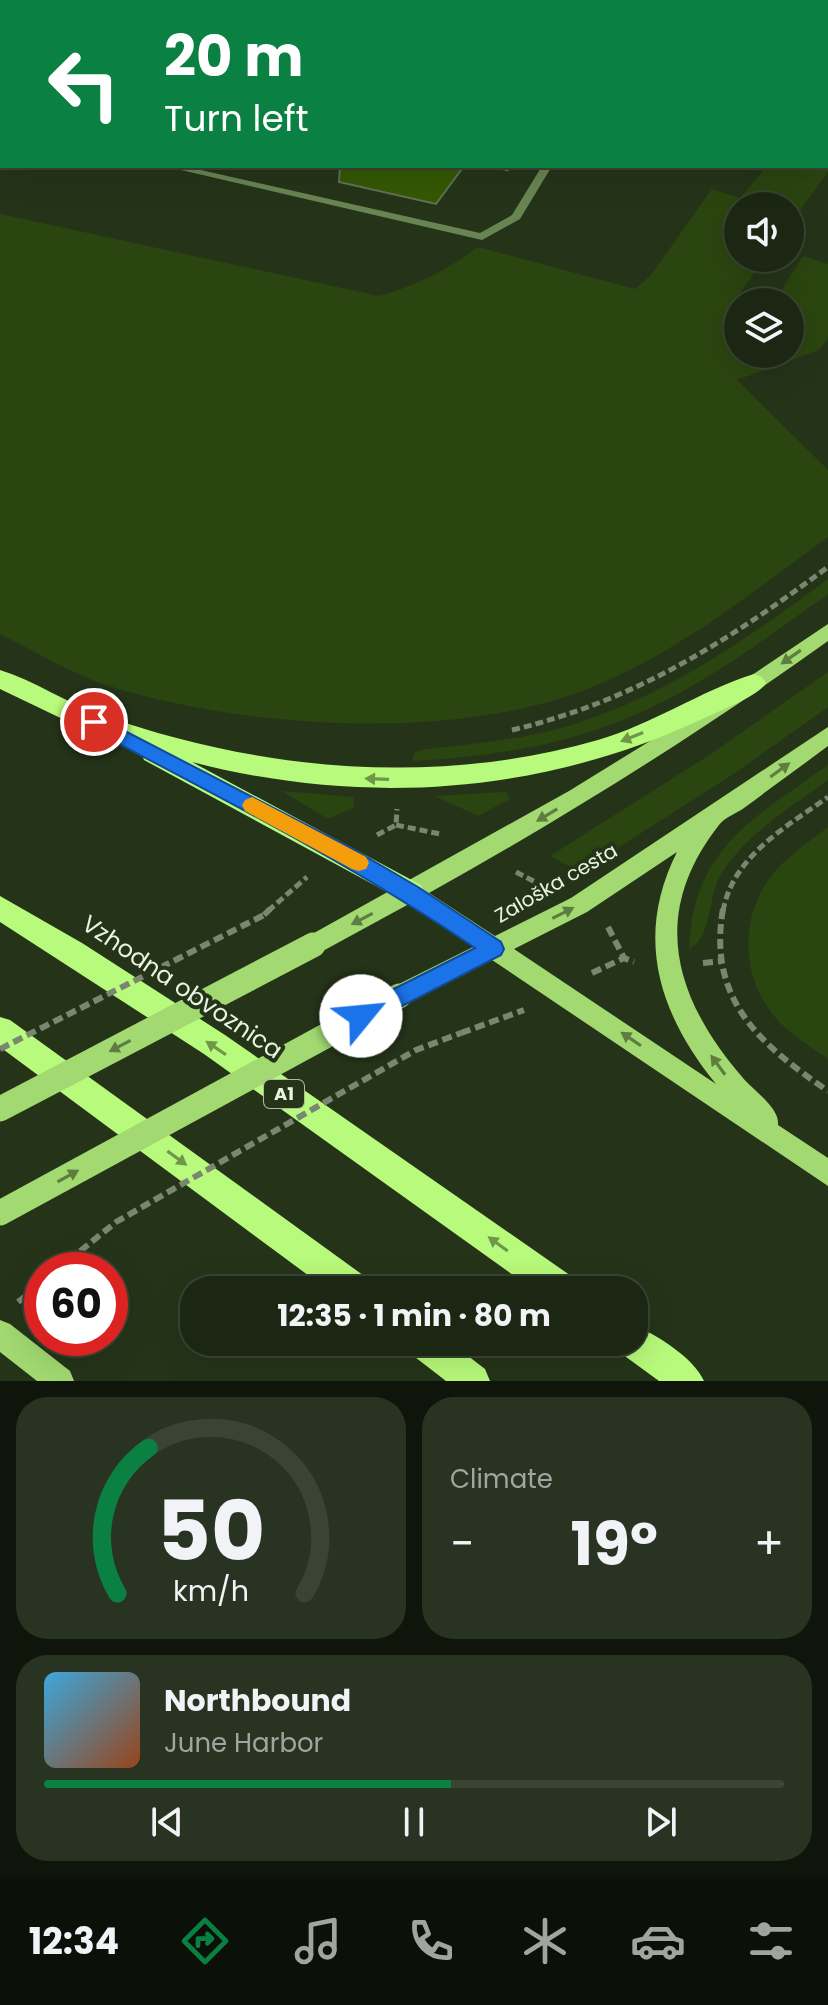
<!DOCTYPE html>
<html lang="en">
<head>
<meta charset="utf-8">
<style>
  :root { --surface:#1c2713; --page:#293321; --text:#f1f3f6; --muted:#a0a5a0; --line:#3a4433; --accent:#0b8043 }
  body { margin:0; font-family:Poppins,sans-serif; background:var(--page); color:var(--text); height:100vh; display:flex; flex-direction:column; font-size:30px; white-space:nowrap }
  * { box-sizing:border-box; margin:0 }
  p { font-size:26px; color:var(--muted) }
  .icon { flex:none; width:44px; height:44px; fill:none; stroke:currentColor; stroke-width:2; stroke-linecap:round; stroke-linejoin:round }
  .map { position:relative; height:1381px; overflow:hidden }
  .sheet { display:flex; flex-direction:column; gap:16px; padding:16px; background:#0f150a; flex:1 }
  .sheet>* { flex:none }
  .banner { position:absolute; left:0px; top:0px; width:828px; height:168px; box-shadow:0 8px 32px #0002,0 0 0 2px var(--line); background:#0b8043; color:#fff; overflow:hidden }
  .tools { position:absolute; left:724px; top:192px; display:grid; gap:16px }
  .tools a { display:grid; place-items:center; width:80px; height:80px; border-radius:50%; background:var(--surface); box-shadow:0 8px 32px #0002,0 0 0 2px var(--line); font-size:40px }
  .speed { position:absolute; left:24px; top:1252px; display:flex; gap:16px; font-size:40px; font-weight:700; text-align:center }
  .speed>* { display:grid; place-content:center; width:104px; height:104px; border-radius:50%; background:var(--surface); box-shadow:0 8px 32px #0002,0 0 0 2px var(--line); line-height:1 }
  .speed .limit { border:12px solid #d22; background:#fff; color:#111 }
  .pin { position:absolute; display:grid; place-items:center; width:68px; height:68px; color:#fff; margin:-34px; border:4px solid #fff; border-radius:50%; box-shadow:0 2px 8px #0007 }
  .me { position:absolute; width:88px; margin:-44px; rotate:62deg; stroke-linejoin:round; filter:drop-shadow(0 0 6px #0008) }
  .turn { display:flex; align-items:center; gap:28px; height:168px; padding:0 32px; font-size:36px }
  .turn .icon { width:104px; height:104px; stroke-width:2.5 }
  .turn b { display:block; font-size:56px; line-height:68px }
  .big { font-size:60px; font-weight:700; line-height:1.1 }
  .sheet .tile { flex:1; display:flex; flex-direction:column; justify-content:center; gap:12px; min-width:0; padding:0 28px; border-radius:32px; background:var(--page) }
  .sheet .dial { align-items:center; gap:0 }
  .dial svg { height:208px; overflow:visible; fill:none; stroke:var(--line); stroke-width:7; stroke-linecap:round; text-anchor:middle }
  .dial text { fill:var(--text); stroke:none }
  .song { display:flex; align-items:center; gap:24px }
  .cover { width:96px; height:96px; border-radius:12px; background:linear-gradient(135deg,hsl(200 70% 55%),hsl(20 70% 35%)) }
  .played { height:8px; border-radius:4px; background:linear-gradient(90deg,var(--accent) 55%,var(--line) 55%) }
  .keys { display:flex; justify-content:space-around; direction:ltr }
  .heat { display:flex; justify-content:space-between; align-items:center; font-size:44px; direction:ltr }
  .sheet .tiles { flex:1; display:grid; gap:16px; grid-template-columns:1fr 1fr }
  .tile:last-child { grid-column:span 2 }
  .trip { position:absolute; left:180px; top:1276px; width:468px; height:80px; border-radius:32px; background:var(--surface); box-shadow:0 8px 32px #0002,0 0 0 2px var(--line); font-weight:700; line-height:80px; text-align:center }
  .menu { display:flex; height:128px; justify-content:space-around; align-items:center; background:#0b1008; color:var(--muted) }
  .menu .icon { width:56px; height:56px }
  .menu .active { color:var(--accent) }
  .menu b { font-size:36px; color:var(--text) }
  .map>svg:first-child { display:block }
  .green { fill:#2b4510 }
  .building { fill:#345804; stroke:#617154; stroke-width:2 }
  .lines { fill:none; stroke-linecap:round; stroke-linejoin:round }
  .path-far2 { stroke:#7a8770; stroke-width:3; stroke-dasharray:5 3; stroke-linecap:butt }
  .path-far1 { stroke:#7a8770; stroke-width:5; stroke-dasharray:8 4; stroke-linecap:butt }
  .path { stroke:#7a8770; stroke-width:6; stroke-dasharray:10 5; stroke-linecap:butt }
  .service { fill:#698453; fill-rule:evenodd }
  .primary { fill:#a2d970; fill-rule:evenodd }
  .motorway { fill:#b8fa7b; fill-rule:evenodd }
  .path-bridge { stroke:#7a8770; stroke-width:6; stroke-dasharray:10 5; stroke-linecap:butt }
  .primary-bridge { stroke:#a2d970; stroke-width:25 }
  .oneway { fill:#5d7e40 }
  .oneway2 { fill:#6e974a }
  .route { fill:#1a73e8; stroke:#114b97; stroke-width:2 }
  .slow { fill:#f59e0b }
  .labels { text-anchor:middle; stroke-width:8; stroke-linejoin:round; paint-order:stroke }
  .shield { fill:#253419; stroke:#aebaa6; stroke-width:2 }
  .shield-label { font-size:18px; font-weight:bold; fill:#e9f3e2 }
  .street-label { font-size:20px; fill:#e9f3e2; stroke:#253419 }
  .near-street-label { font-size:24px; fill:#e9f3e2; stroke:#253419 }
</style>
</head>
<body>
<div class="map">
<svg width="828" height="1381" viewBox="0 0 828 1381">
  <rect width="100%" height="100%" fill="#253419"/>
  <!-- green -->
  <g class="green">
    <path d="M828,106V172L790,224V206H738V258H765L725,314L738,318V354H790V302H774L803,256L828,264V339L819,350L737,380L828,470V537C750,594 672,657 582,691C450,741 249,728 115,688C78,677 36,652 0,634V214L379,296C416,286 447,270 478,247L635,289L651,275L712,189L740,198L767,166H826Z"/>
    <path d="M828,579V594C770,635 713,679 648,709C574,744 493,757 412,761L415,752L421,750C465,744 510,741 554,730C656,703 745,641 828,579Z"/>
    <polygon points="828,672 828,707 735,773 580,872 550,856 711,754"/>
    <path d="M828,765V780C790,808 744,835 720,876C707,899 713,936 689,949C693,848 753,819 828,765Z"/>
    <polygon points="282,791 354,797 354,807 328,819"/>
    <polygon points="506,792 510,799 478,816 435,796"/>
    <path d="M828,827V1059C808,1045 786,1032 771,1012C740,971 741,915 772,875C787,856 809,842 828,827Z"/>
  </g>
  <!-- building -->
  <polygon class="building" points="340,166 464,166 436,204 339,182"/>
  <g class="lines">
    <!-- path-far2 -->
    <polyline class="path-far2" points="488,166 511,170"/>
    <!-- path-far1 -->
    <g class="path-far1">
      <path d="M512,730C635,701 728,641 828,567"/>
      <polyline points="396,825 440,834"/>
      <polyline points="377,835 396,825 397,809"/>
      <polyline points="516,872 543,886"/>
      <polyline points="268,911 307,877"/>
      <path d="M723,911C733,856 786,827 828,797"/>
    </g>
    <!-- path -->
    <g class="path">
      <path d="M723,909C707,1000 761,1045 828,1091"/>
      <polyline points="264,915 270,909"/>
      <polyline points="608,927 624,958 634,962"/>
      <polyline points="703,963 722,961"/>
      <polyline points="592,973 624,958"/>
      <polyline points="461,1033 524,1010"/>
      <polyline points="18,1302 42,1283"/>
    </g>
    <!-- service -->
    <g class="service">
      <polygon points="79,0 89,0 77,2"/>
      <polygon points="411,0 421,0 409,2"/>
      <polygon points="650,0 660,0 648,2"/>
      <polygon points="2,58 2,64 0,65 0,59"/>
      <rect x="0" y="125" width="2" height="7"/>
      <polygon points="164,166 183,166 480,233 512,215 542,166 552,166 520,219 482,240"/>
    </g>
    <!-- primary -->
    <g class="primary">
      <path d="M828,624V641C700,733 567,816 429,893L495,936L571,898L828,727V746C800,767 772,787 744,808C737,813 724,818 719,825C649,914 674,998 743,1078C753,1090 780,1108 778,1125L828,1158V1186L492,960L407,1004L399,1007L391,1004L387,996L391,988L473,947L409,904L321,952L313,955L305,952L301,945L305,938L569,791L697,712ZM677,852C634,937 659,1014 716,1084L514,949L587,912Z"/>
      <polygon points="0,1320 10,1324 70,1371 74,1381 37,1381 0,1352"/>
    </g>
    <!-- motorway -->
    <g class="motorway">
      <path d="M0,670C35,681 65,702 99,714C259,771 434,787 598,740C653,724 700,691 754,674L762,677L766,683C758,697 714,713 698,721C538,795 361,806 192,762L421,885L425,893L421,901L411,905L144,760L141,753L143,748L98,736L0,689Z"/>
      <polygon points="0,896 82,943 225,1035 574,1278 578,1290 534,1290 204,1054 0,922"/>
      <polygon points="0,1017 10,1020 367,1278 371,1290 328,1290 0,1047"/>
      <path d="M634,1325C657,1335 694,1358 704,1381H659L622,1354L617,1342H634Z"/>
      <polygon points="406,1342 450,1342 485,1369 490,1381 446,1381 411,1354"/>
    </g>
    <!-- path-bridge -->
    <g class="path-bridge">
      <polyline points="0,1049 264,915"/>
      <polyline points="57,1270 116,1222 416,1050 461,1033"/>
    </g>
    <!-- primary-bridge -->
    <g class="primary-bridge">
      <polyline points="0,1109 313,945"/>
      <polyline points="0,1213 399,996"/>
    </g>
  </g>
  <!-- one-way arrows -->
  <defs><path id="oneway-solid" d="M-6-.8H1V-3.2L6.5 0L1 3.2V.8H-6Z" transform="scale(2)"/></defs>
  <g class="oneway">
    <use href="#oneway-solid" transform="translate(791 657) rotate(145)"/>
    <use href="#oneway-solid" transform="translate(780 770) rotate(-36)"/>
    <use href="#oneway-solid" transform="translate(547 815) rotate(149)"/>
    <use href="#oneway-solid" transform="translate(563 913) rotate(-27)"/>
    <use href="#oneway-solid" transform="translate(362 919) rotate(152)"/>
    <use href="#oneway-solid" transform="translate(631 1039) rotate(-146)"/>
    <use href="#oneway-solid" transform="translate(120 1046) rotate(152)"/>
    <use href="#oneway-solid" transform="translate(718 1065) rotate(-126)"/>
    <use href="#oneway-solid" transform="translate(68 1176) rotate(-29)"/>
  </g>
  <g class="oneway2">
    <use href="#oneway-solid" transform="translate(632 737) rotate(158)"/>
    <use href="#oneway-solid" transform="translate(377 779) rotate(-178)"/>
    <use href="#oneway-solid" transform="translate(216 1048) rotate(-146)"/>
    <use href="#oneway-solid" transform="translate(177 1158) rotate(36)"/>
    <use href="#oneway-solid" transform="translate(498 1244) rotate(-144)"/>
  </g>
  <!-- route -->
  <path class="route" d="M94,715L351,848L418,887L501,942L504,949L501,955L369,1023L361,1026L354,1023L350,1016L354,1009L475,948C352,864 219,797 87,727L85,722Z"/>
  <!-- slow -->
  <polygon class="slow" points="252,797 366,857 369,863 366,869 359,871 352,869 245,811 242,805 245,800"/>
  <g class="labels">
    <!-- shield labels -->
    <rect class="shield" x="264" y="1080" width="40" height="28" rx="6"/>
    <g class="shield-label">
      <text x="284" y="1100">A1</text>
    </g>
    <!-- street labels -->
    <g class="street-label">
      <text transform="translate(556 883) rotate(-30)" y="7">Zaloška cesta</text>
    </g>
    <!-- near-street labels -->
    <g class="near-street-label">
      <text transform="translate(182 987) rotate(34)" y="8">Vzhodna obvoznica</text>
    </g>
  </g>
</svg>
<div class="tools">
<a><svg class="icon" aria-label="sound" viewBox="0 0 24 24"><path d="M4 9h4l5-4v14l-5-4H4zM17 9q2 3 0 6"/></svg></a>
<a><svg class="icon" aria-label="layers" viewBox="0 0 24 24"><path d="M12 4l9 5-9 5-9-5zM3 14l9 5 9-5"/></svg></a>
</div>
<div class="speed"><div class="limit">60</div></div>
<div class="pin" style="left:94px;top:722px;background:#d93025"><svg class="icon" aria-label="arrive" viewBox="0 0 24 24"><path d="M6 21V4h12l-3 4 3 4H6"/></svg></div>
<svg class="me" style="left:361px;top:1016px" viewBox="-20 -20 40 40"><circle r="19" fill="#fff"/><path d="M0-13L10 11 0 6-10 11z" fill="#1a73e8"/></svg>
<div class="trip">12:35 · 1 min · 80 m</div>
<div class="banner">
<div class="turn"><svg class="icon" aria-label="left" viewBox="0 0 24 24"><path d="M17 20v-9H6M10 6l-5 5 5 5"/></svg><div><b>20 m</b>Turn left</div></div>
</div>
</div>
<section class="sheet">
<div class="tiles">
<div class="tile dial"><svg viewBox="0 0 100 80">
<path d="M14 69A42 42 0 1 1 86 69"/>
<path d="M14 69A42 42 0 0 1 26 13" stroke="#0b8043"/>
<text x="50" y="56" font-size="32" font-weight="700">50</text>
<text x="50" y="72" font-size="11">km/h</text>
</svg></div>
<div class="tile"><p>Climate</p>
<div class="heat"><a>−</a><b class="big">19°</b><a>+</a></div>
</div>
<div class="tile">
<div class="song"><i class="cover"></i><div><b>Northbound</b><p>June Harbor</p></div></div>
<div class="played"></div>
<div class="keys"><svg class="icon" aria-label="previous" viewBox="0 0 24 24"><path d="M18 5L8 12l10 7zM5 5v14"/></svg><svg class="icon" aria-label="pause" viewBox="0 0 24 24"><path d="M8 5v14M16 5v14"/></svg><svg class="icon" aria-label="next" viewBox="0 0 24 24"><path d="M6 5l10 7-10 7zM19 5v14"/></svg></div>
</div>
</div>
</section>
<nav class="menu">
<b>12:34</b>
<svg class="icon active" aria-label="directions" viewBox="0 0 24 24"><path d="M12 3l9 9-9 9-9-9zM9 14v-3h6M13 9l2 2-2 2"/></svg>
<svg class="icon" aria-label="music" viewBox="0 0 24 24"><path d="M9 18V5l10-2v13"/><circle cx="6" cy="18" r="3"/><circle cx="16" cy="16" r="3"/></svg>
<svg class="icon" aria-label="phone" viewBox="0 0 24 24"><path d="M5 4h4l2 5-3 2q2 4 5 5l2-3 5 2v4C11 20 4 13 5 4z"/></svg>
<svg class="icon" aria-label="climate" viewBox="0 0 24 24"><path d="M12 3v18M4 7l16 10M4 17L20 7"/></svg>
<svg class="icon" aria-label="car" viewBox="0 0 24 24"><path d="M5 17H2v-5l4-1 3-4h7l3 4 3 1v5h-3M9 17h6M6 11h13"/><circle cx="7" cy="17" r="2"/><circle cx="17" cy="17" r="2"/></svg>
<svg class="icon" aria-label="filters" viewBox="0 0 24 24"><path d="M4 7h16M4 17h16"/><circle cx="9" cy="7" r="2"/><circle cx="15" cy="17" r="2"/></svg>
</nav>
</body>
</html>
